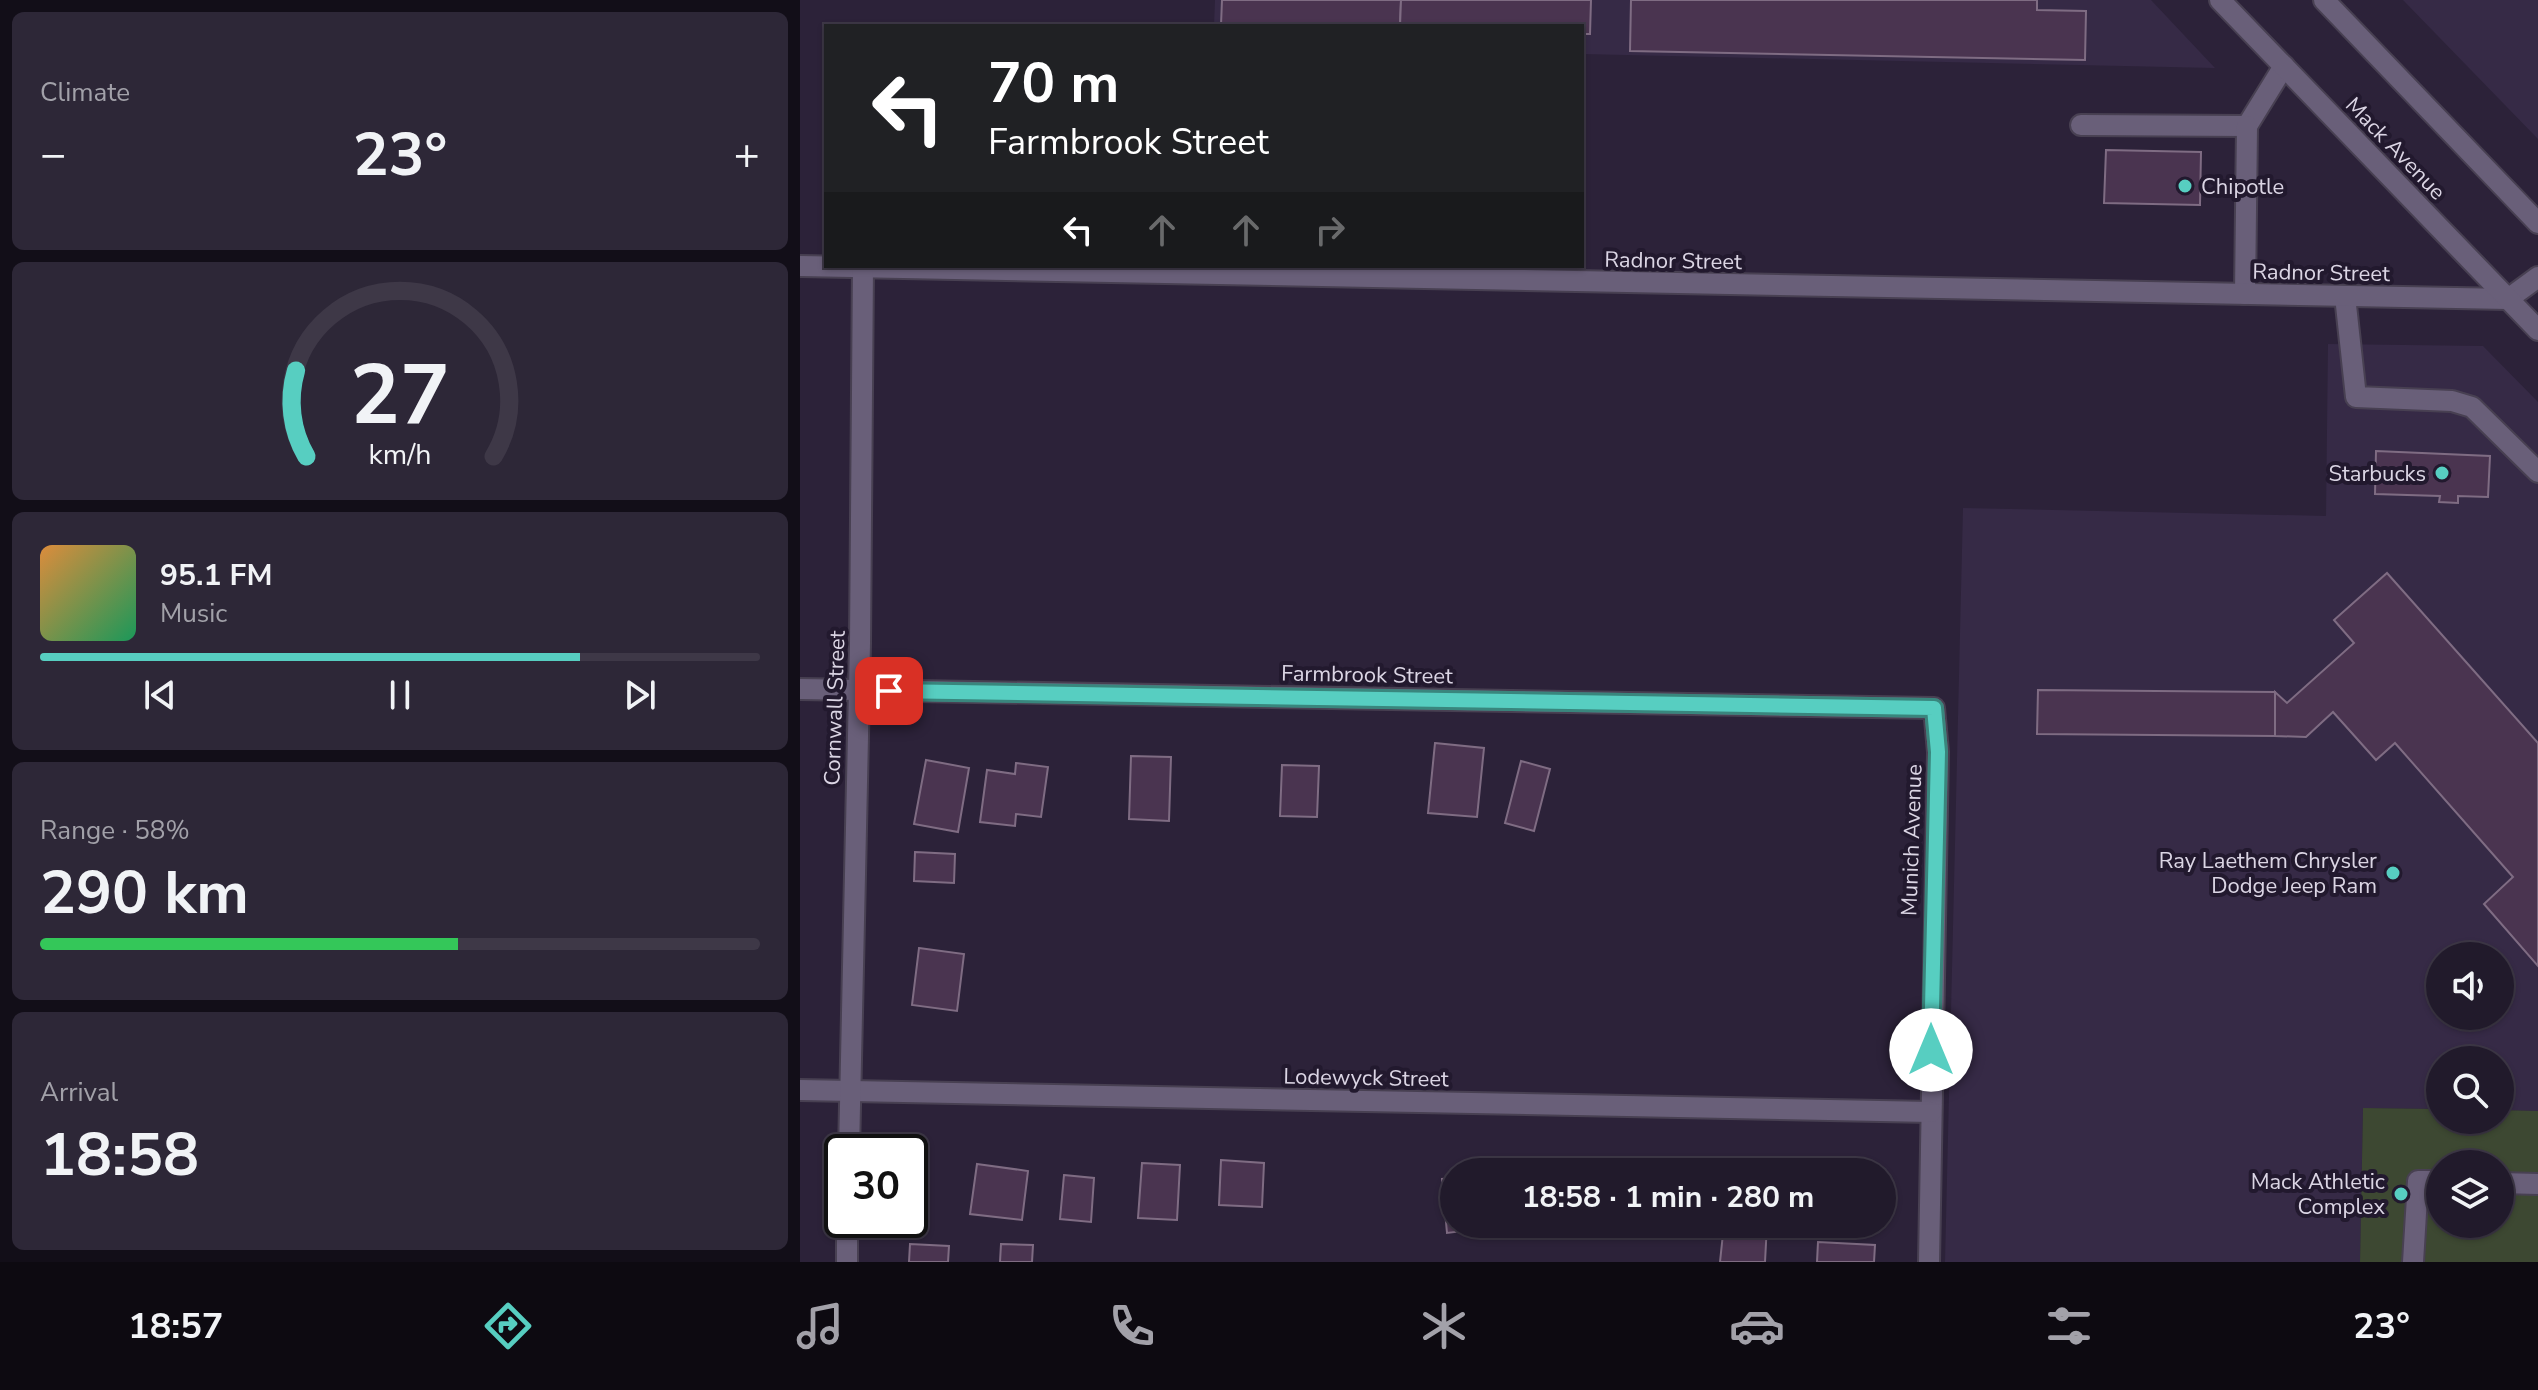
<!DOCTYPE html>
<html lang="en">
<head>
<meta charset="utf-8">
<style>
  :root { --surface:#211a2b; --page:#2d2737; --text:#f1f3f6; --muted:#a2a1a9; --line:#3e3847; --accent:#57cec1 }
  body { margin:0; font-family:"Nunito Sans",sans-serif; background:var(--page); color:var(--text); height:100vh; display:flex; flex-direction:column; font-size:30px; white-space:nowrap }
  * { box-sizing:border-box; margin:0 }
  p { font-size:26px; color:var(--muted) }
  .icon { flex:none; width:44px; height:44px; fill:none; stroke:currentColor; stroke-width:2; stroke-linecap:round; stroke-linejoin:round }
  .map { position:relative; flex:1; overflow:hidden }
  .details { display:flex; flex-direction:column; gap:12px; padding:12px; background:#120e18; width:800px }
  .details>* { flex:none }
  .banner { position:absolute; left:24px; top:24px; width:760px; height:244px; border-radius:0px; box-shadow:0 2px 6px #0004,0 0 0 2px var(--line); background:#202124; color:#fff; overflow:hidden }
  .buttons { position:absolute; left:1626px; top:942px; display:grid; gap:16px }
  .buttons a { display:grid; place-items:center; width:88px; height:88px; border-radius:50%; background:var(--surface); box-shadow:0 2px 6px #0004,0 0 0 2px var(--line); font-size:40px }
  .speed { position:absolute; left:24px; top:1134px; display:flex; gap:16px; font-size:40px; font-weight:700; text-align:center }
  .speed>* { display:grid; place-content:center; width:104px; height:104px; border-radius:50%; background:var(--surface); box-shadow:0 2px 6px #0004,0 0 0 2px var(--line); line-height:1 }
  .speed .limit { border:4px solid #111; border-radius:12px; background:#fff; color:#111 }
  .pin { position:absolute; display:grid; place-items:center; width:68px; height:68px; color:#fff; margin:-34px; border-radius:16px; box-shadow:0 4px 12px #0006 }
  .me { position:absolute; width:88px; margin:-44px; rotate:0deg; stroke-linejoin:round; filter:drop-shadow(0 0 6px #0008) }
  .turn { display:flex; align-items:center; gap:28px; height:168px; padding:0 32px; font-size:36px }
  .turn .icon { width:104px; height:104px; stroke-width:2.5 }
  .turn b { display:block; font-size:56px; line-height:68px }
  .lanes { display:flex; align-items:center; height:76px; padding:0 32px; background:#0003; justify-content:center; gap:40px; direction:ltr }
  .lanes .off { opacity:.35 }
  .big { font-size:60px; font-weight:700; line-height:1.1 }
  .details .widget { flex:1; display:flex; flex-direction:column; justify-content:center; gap:12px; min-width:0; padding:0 28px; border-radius:12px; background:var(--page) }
  .details .dial { align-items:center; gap:0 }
  .dial svg { height:208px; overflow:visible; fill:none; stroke:var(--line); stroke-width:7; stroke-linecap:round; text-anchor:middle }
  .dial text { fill:var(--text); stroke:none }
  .song { display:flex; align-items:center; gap:24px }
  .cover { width:96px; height:96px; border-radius:12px; background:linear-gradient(135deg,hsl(30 70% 55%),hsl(150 70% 35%)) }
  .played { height:8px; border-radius:4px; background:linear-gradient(90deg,var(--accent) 75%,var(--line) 75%) }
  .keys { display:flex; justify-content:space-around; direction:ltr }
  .heat { display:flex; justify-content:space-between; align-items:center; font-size:44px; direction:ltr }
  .charge { height:12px; border-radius:6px; background:linear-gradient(90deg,#34c759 58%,var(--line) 0) }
  .trip { position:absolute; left:640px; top:1158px; width:456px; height:80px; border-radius:40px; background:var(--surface); box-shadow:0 2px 6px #0004,0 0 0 2px var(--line); font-weight:700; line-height:80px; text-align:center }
  .menu { display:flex; height:128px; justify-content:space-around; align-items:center; background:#0d0a11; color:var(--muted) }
  .menu .icon { width:56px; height:56px }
  .menu .on { color:var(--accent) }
  .menu b { font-size:36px; color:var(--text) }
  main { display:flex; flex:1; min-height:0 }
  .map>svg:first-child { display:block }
  .built { fill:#362a46; fill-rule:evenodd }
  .green { fill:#3d4832; fill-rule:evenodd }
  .building { fill:#4a3450; stroke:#7f6c83; stroke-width:2 }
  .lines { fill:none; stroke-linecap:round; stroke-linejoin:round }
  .lane-casing { stroke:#484052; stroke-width:24 }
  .street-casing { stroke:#484052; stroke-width:24 }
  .secondary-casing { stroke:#484052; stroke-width:24 }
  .lane { stroke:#695f79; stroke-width:20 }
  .street { stroke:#695f79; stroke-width:20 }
  .secondary { stroke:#695f79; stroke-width:20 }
  .route-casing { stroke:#39867d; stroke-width:20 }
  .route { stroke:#57cec1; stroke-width:14 }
  .poi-dot { fill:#57cec1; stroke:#22192e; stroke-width:3 }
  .labels { text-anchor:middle; stroke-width:8; stroke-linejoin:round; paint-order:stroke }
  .street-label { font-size:22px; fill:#dbd5e4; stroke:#22192e }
  .poi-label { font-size:22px; fill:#dbd5e4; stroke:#22192e; text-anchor:end }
</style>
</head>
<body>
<main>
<section class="details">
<div class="widget"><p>Climate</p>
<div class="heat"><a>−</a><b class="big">23°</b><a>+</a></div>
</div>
<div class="widget dial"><svg viewBox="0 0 100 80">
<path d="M14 69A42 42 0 1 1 86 69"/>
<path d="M14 69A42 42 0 0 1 10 36" stroke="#57cec1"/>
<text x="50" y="56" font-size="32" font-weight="700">27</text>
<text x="50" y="72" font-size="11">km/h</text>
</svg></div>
<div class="widget">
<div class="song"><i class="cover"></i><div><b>95.1 FM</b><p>Music</p></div></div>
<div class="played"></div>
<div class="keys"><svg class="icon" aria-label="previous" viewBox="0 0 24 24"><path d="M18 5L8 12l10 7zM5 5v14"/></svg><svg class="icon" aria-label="pause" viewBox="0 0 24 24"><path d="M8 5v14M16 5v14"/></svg><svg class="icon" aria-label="next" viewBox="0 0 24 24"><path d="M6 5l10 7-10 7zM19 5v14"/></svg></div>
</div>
<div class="widget"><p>Range · 58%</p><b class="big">290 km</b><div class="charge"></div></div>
<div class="widget"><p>Arrival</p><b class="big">18:58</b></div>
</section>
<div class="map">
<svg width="1738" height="1262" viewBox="0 0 1738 1262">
  <rect width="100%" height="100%" fill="#2c2239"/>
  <!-- built -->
  <g class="built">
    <polygon points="415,0 1351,0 1415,68 782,54 782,26 414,26"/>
    <polygon points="1603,0 1738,0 1738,139"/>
    <path d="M1528,344L1683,346L1738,402V1111L1700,1110V1060H1640V1109L1563,1108L1560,1262H1145L1163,508L1526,516ZM1640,956H1700V1016H1640Z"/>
  </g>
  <!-- green -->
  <path class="green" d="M1563,1108L1640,1109V1120H1700V1110L1738,1111V1262H1560ZM1640,1164H1700V1224H1640Z"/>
  <!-- building -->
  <g class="building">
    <polygon points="422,0 601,0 600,26 421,25"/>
    <polygon points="601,0 791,0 790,34 782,34 782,26 600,26"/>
    <polygon points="831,0 1237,0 1237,10 1286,11 1285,60 830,51"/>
    <polygon points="1306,150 1401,152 1400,205 1304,203"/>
    <polygon points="1576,451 1690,456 1688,497 1658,496 1658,503 1639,502 1640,496 1575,494"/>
    <polygon points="1587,573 1738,743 1738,966 1684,904 1713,877 1595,743 1576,760 1533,712 1506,737 1475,736 1475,692 1487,703 1554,643 1534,620"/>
    <polygon points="1238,690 1475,692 1475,736 1237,734"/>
    <polygon points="635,743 684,748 677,817 628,813"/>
    <polygon points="331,756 371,757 369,821 329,819"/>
    <polygon points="126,760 169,768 158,832 114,824"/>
    <polygon points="721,761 750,769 734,831 705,823"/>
    <polygon points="216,763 248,767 241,817 216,814 215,826 180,822 187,770 215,774"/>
    <polygon points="482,765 519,766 517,817 480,816"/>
    <polygon points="115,852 155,854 154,883 114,881"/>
    <polygon points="119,948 164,954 157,1011 112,1005"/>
    <polygon points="421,1160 464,1163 462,1207 419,1205"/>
    <polygon points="342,1163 380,1165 377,1220 338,1218"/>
    <polygon points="177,1164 228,1171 222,1220 170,1214"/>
    <polygon points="858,1165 899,1168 898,1172 857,1172"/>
    <polygon points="264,1175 294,1178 291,1222 260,1219"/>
    <polygon points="654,1178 654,1224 679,1224 680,1229 647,1233 642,1179"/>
    <polygon points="924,1224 967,1224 965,1262 920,1262"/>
    <polygon points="1018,1242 1075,1245 1074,1262 1017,1262"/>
    <polygon points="110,1244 149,1246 148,1262 109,1262"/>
    <polygon points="201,1244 233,1245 232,1262 200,1262"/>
  </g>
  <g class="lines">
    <!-- lane casing -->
    <g class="lane-casing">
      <g id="lane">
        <polyline points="1281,125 1447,126 1484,66"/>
        <polyline points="1445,294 1447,126"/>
        <polyline points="1545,296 1556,397 1652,401 1672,407 1738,472"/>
        <polyline points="1700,1183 1738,1184"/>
        <polyline points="1613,1262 1618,1181 1640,1181"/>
      </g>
    </g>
    <!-- street casing -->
    <g class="street-casing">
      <g id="street">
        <polyline points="0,266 1708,299 1738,277"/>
        <polyline points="0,689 1134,708 1138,752 1129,1262"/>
        <polyline points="0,1090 1131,1112"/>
        <polyline points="49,1152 60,643 63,266"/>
        <polyline points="47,1262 47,1220"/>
      </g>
    </g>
    <!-- secondary casing -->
    <g class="secondary-casing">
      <g id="secondary">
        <polyline points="1420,0 1738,330"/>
        <polyline points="1524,0 1738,223"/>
      </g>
    </g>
    <!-- lane -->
    <use href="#lane" class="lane"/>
    <!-- street -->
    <use href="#street" class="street"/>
    <!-- secondary -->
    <use href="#secondary" class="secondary"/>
  </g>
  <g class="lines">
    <!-- route casing -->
    <g class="route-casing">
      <polyline id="route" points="89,691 1134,708 1138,752 1131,1050"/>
    </g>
    <!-- route -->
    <use href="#route" class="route"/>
  </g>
  <!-- markers -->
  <g class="poi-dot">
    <circle cx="1385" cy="186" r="8"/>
    <circle cx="1642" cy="473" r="8"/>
    <circle cx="1593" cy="873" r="8"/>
    <circle cx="1601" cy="1194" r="8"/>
  </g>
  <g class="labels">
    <!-- street labels -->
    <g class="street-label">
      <text transform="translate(1596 148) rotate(46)" y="8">Mack Avenue</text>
      <text transform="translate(873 260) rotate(1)" y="8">Radnor Street</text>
      <text transform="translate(1521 272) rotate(1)" y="8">Radnor Street</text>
      <text transform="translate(567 674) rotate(1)" y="8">Farmbrook Street</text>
      <text transform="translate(34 708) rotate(-88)" y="8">Cornwall Street</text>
      <text transform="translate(1111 840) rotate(-88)" y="8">Munich Avenue</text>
      <text transform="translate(566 1077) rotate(1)" y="8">Lodewyck Street</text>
    </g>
    <!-- poi labels -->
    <g class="poi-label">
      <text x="1401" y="194" text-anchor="start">Chipotle</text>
      <text x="1626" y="481">Starbucks</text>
      <text x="1577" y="868">Ray Laethem Chrysler<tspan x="1577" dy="25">Dodge Jeep Ram</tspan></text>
      <text x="1585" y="1189">Mack Athletic<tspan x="1585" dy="25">Complex</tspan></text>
    </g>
  </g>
</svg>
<div class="buttons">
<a><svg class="icon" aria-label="sound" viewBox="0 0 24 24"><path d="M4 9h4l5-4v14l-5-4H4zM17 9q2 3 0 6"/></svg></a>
<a><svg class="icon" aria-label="search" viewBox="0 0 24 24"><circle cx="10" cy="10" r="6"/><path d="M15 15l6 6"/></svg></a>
<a><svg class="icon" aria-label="layers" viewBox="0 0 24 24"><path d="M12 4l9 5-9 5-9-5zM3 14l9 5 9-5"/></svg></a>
</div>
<div class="speed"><div class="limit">30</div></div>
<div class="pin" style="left:89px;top:691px;background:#d93025"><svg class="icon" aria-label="arrive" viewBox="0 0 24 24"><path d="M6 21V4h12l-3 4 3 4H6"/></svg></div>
<svg class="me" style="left:1131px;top:1050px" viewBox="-20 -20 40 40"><circle r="19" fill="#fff"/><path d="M0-13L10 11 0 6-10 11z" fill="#57cec1"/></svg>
<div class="trip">18:58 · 1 min · 280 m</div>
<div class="banner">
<div class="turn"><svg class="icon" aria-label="left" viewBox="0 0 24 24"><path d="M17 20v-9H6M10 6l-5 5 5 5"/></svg><div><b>70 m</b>Farmbrook Street</div></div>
<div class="lanes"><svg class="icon" aria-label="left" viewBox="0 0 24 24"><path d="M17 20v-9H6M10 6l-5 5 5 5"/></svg><svg class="icon off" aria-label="ahead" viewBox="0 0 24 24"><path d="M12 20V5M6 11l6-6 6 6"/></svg><svg class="icon off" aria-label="ahead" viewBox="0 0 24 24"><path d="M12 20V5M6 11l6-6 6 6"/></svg><svg class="icon off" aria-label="right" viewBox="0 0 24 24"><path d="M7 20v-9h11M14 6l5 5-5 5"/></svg></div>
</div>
</div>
</main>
<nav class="menu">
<b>18:57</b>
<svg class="icon on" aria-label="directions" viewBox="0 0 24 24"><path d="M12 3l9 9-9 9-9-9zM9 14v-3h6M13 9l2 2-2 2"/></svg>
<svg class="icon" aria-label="music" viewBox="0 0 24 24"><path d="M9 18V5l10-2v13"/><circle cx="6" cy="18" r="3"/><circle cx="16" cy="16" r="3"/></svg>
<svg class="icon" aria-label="phone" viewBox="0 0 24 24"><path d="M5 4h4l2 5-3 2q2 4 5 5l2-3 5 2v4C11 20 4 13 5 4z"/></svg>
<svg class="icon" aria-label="climate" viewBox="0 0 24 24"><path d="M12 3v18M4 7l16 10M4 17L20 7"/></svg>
<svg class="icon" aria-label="car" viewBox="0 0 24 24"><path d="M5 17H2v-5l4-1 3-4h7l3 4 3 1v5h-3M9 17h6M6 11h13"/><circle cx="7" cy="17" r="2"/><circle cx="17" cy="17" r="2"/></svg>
<svg class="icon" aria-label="filters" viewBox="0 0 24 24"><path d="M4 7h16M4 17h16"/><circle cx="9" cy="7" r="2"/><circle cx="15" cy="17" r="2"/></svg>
<b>23°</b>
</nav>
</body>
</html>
